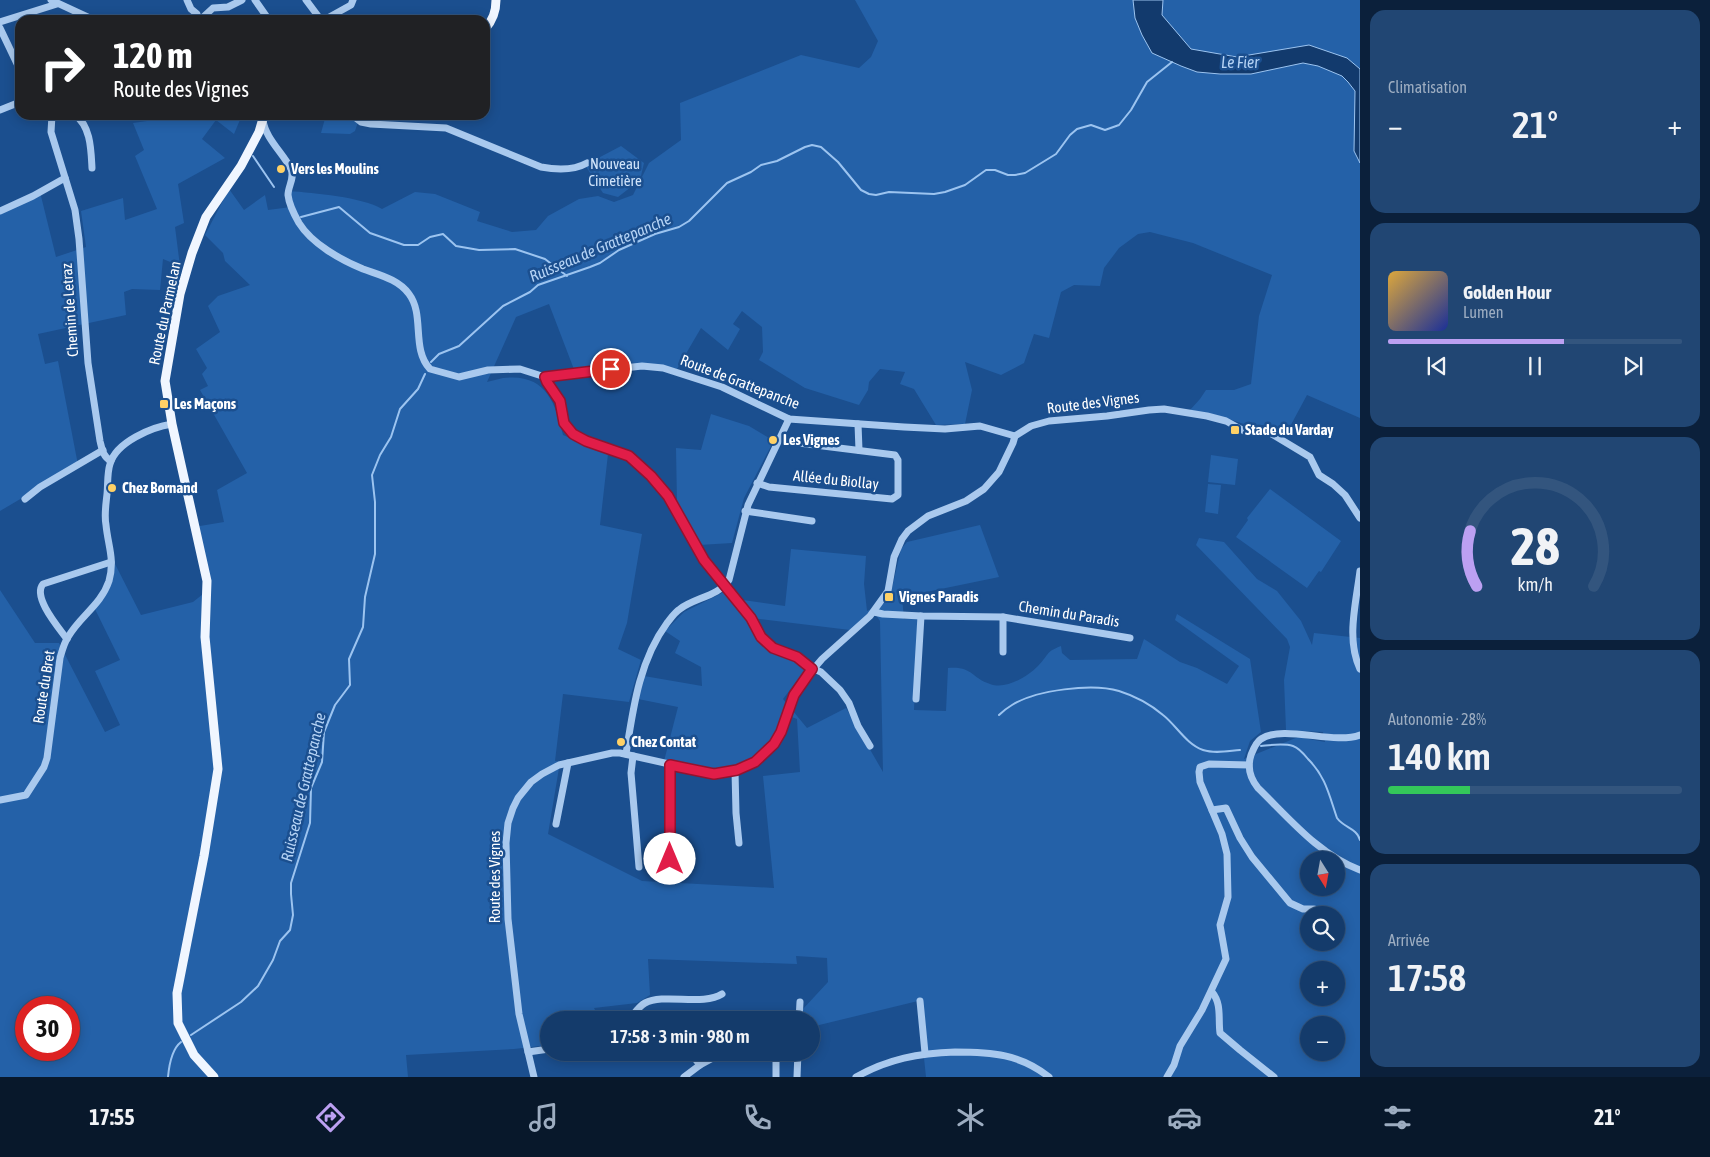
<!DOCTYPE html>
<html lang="fr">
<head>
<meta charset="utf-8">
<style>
  :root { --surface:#143b6b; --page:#214673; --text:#f1f3f6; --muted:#9dadc1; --line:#33557e; --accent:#bca0f2 }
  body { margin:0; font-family:"Asap Condensed",sans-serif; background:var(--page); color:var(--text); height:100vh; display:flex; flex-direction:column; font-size:19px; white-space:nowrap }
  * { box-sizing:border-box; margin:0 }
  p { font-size:16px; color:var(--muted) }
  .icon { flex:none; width:28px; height:28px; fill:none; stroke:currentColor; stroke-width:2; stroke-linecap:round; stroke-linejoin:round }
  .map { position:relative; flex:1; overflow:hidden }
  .details { display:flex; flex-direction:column; gap:10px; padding:10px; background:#0b203b; width:350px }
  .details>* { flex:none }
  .banner { position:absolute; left:15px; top:15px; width:475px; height:105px; border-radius:15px; box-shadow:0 2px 12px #0003,0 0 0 1px var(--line); background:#202124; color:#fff; overflow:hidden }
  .needle { width:32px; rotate:169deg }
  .fabs { position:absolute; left:1300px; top:851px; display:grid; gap:10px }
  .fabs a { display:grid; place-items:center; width:45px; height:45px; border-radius:50%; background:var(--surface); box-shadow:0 2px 12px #0003,0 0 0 1px var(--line); font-size:25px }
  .speed { position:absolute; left:15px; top:996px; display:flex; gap:10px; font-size:25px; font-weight:700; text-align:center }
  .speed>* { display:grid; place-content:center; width:65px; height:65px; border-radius:50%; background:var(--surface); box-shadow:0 2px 12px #0003,0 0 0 1px var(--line); line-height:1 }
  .speed .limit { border:8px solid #d22; background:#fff; color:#111 }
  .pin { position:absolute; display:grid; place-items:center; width:42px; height:42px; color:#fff; margin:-21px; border:2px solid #fff; border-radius:50%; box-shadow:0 1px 5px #0007 }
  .me { position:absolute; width:55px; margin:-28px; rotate:0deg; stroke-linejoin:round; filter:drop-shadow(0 0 4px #0008) }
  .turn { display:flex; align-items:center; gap:18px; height:105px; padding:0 15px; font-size:22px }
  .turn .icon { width:65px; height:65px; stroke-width:2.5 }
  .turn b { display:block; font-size:35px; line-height:42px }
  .big { font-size:38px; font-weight:600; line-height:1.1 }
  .details .card { flex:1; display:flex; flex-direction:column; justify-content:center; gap:8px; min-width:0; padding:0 18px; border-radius:15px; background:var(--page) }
  .details .dial { align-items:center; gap:0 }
  .dial svg { height:130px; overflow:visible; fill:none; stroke:var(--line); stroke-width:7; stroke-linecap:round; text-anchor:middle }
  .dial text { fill:var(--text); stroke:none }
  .song { display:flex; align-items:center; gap:15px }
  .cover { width:60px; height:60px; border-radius:8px; background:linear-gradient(135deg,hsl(40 70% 55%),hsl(230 70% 35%)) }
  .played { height:5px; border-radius:2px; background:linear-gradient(90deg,var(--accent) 60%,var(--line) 60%) }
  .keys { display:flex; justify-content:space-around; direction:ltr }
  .heat { display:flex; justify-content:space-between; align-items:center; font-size:28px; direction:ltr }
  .charge { height:8px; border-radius:4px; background:linear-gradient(90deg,#34c759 28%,var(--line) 0) }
  .trip { position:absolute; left:540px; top:1011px; width:280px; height:50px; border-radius:25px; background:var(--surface); box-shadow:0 2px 12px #0003,0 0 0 1px var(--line); font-weight:600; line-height:50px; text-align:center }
  .dock { display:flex; height:80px; justify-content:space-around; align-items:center; background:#08182b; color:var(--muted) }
  .dock .icon { width:35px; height:35px }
  .dock .current { color:var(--accent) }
  .dock b { font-size:22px; color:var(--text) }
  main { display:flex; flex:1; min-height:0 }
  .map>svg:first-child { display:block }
  .green { fill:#2461a8; fill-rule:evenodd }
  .water { fill:#123a6d; stroke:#9cc4f0 }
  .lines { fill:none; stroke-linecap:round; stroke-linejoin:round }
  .stream { stroke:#9cc4f0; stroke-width:2 }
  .minor { stroke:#a9c9ee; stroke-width:7 }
  .major { stroke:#f0f6ff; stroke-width:9 }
  .route-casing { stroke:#92132f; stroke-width:12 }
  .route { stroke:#e11d48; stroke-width:9 }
  .poi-dot { fill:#ffd166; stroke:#1b4f8f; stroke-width:2 }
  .labels { text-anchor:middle; stroke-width:5; stroke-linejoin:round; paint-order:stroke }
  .park-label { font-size:15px; fill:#cfe3fa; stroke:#1b4f8f }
  .poi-label { font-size:15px; font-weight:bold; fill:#fff; stroke:#1b4f8f; text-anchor:start }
  .street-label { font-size:15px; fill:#fff; stroke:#1b4f8f }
  .water-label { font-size:16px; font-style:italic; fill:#b5d3f5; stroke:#1b4f8f }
</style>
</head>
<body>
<main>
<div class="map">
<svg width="1360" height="1077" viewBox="0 0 1360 1077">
  <rect width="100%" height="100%" fill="#1b4f8f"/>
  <!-- green -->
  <g class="green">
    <path d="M855,0H1360V418L1307,395L1286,434L1264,425H1247L1216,415L1190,410L1200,399L1206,390H1234L1251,384L1259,316L1272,275L1193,243L1150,232L1138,234L1119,248L1104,268L1100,286L1074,285L1061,292L1049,338L1034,334L1024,363L1001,375L965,362L972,390L965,424L936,425L914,389L900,384L905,372L880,369L869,382L868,390L859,405L805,388L759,360L763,352L762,327L742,311L733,324L740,329L728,350L701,328L677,369L660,365L575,372L549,304L516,317L487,382C492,381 498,379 503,378C545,373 555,401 563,435L608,454L600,525L642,534L627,623L618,649L641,660L629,702L563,694L555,761L560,762L548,834L642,881L774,888L763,776L800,772L797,719L789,716L782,734L746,769L731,775L712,777L663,765L678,707L638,699L644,676L702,686L701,667L675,653L680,641L665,631L684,612L724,592L741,611L763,646L777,654L795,660L805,670L783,699L807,728L846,708L883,772L880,621L874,612L850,630L751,618L736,599L785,606L791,549L866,556L864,584L867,611L889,601L901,549L907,542L980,525L999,577L902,597L904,619H918L914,710L946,711L948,668C973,666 971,678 990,684C1006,690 1027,677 1038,666C1049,655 1045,652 1061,646L1062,653L1070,660L1137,659L1144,639L1180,662L1197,668L1227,684L1239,666L1175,620L1177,614L1250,659L1261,732L1250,741L1244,759L1298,737L1325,742L1323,732L1286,730L1284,680L1290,647L1287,639L1196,545L1199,538L1224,542L1257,579L1277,591L1301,621L1312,645L1314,633L1360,638V1077H926L918,1001L811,1027V1020H803V1009L828,982L827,958L796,956L797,964L648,959L650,995L637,1003L594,1008L600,1020H549V1045L514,1049L406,1055L408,1077H0V590L35,643H59L105,732L120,725L95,671L120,660L93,605L106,594L113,560L141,615L193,602L208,590L194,527L224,522L217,490L247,473L200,390L208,386L202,374L207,368L196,349L220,332L208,306L218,296L250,285L225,261L223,253L205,235L229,189L244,210L265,195L268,210L291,207L289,191C314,193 362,197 382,209L415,192L435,194L480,212L477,221L512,232L536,230L548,216L579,199L598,196L614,202L633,195L649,163L681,140L680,103L801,55L859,68L871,57L878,41ZM1309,860H1336V888H1309ZM1309,915H1336V942H1309ZM1309,970H1336V998H1309ZM26,1008H69V1050H26ZM1309,1025H1336V1052H1309Z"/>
    <polygon points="161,115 242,115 234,134 216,120 202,139 225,158 178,184 184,223 175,227 180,266 163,259 160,290 132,289 124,292 126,315 38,334 45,364 58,361 78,465 0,511 0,211 40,192 56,257 86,247 81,211 123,198 125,220 157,209 135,156 144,150 133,123 161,119"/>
    <polygon points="326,115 347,115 358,122 355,131 350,134 321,133"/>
    <polygon points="621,146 644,163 640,180 618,197 603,193 585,165"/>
    <polygon points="711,414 749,426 769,438 771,446 744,498 732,543 699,545 677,503 676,448 701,450"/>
    <polygon points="1211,455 1238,459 1235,485 1208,482"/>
    <polygon points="1208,484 1221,485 1218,514 1205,512"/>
    <polygon points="1270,489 1341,541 1321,572 1319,571 1307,588 1236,537 1248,520 1247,518"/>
  </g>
  <!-- water -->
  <polygon class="water" points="1133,0 1163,0 1162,15 1191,49 1237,57 1309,45 1347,58 1360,69 1360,163 1354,151 1355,91 1348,82 1342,76 1318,66 1303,63 1251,74 1220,74 1197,72 1181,66 1152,53 1142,35 1135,18"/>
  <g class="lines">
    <!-- stream -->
    <g class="stream">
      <polyline points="253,156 274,187"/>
      <polyline points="301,217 339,207 370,233 404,245 418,245 430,237 443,234 456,246 479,250 515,249 545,259 567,276"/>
      <polyline points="431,362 439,354 459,346 503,306 530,292 538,285 590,267 600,263 619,250 655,234 679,227 689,221 727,183 751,172 761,165 777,161 805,147 812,145 821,147 838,162 861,190 869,194 876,195 889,192 934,194 945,192 965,185 986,170 995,170 1008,175 1015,175 1025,173 1056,154 1070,135 1077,129 1091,125 1105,130 1119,125 1131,110 1147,82 1172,62"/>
      <path d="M999,715C1003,711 1007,708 1012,705C1036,690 1092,683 1119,691C1135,696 1150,704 1163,715C1176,725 1186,744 1203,750C1215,754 1228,751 1240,750"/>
      <path d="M1261,746C1271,745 1283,743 1293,746C1299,748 1304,754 1308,759C1326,777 1329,795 1337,818C1344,828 1357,828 1360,840"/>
      <polyline points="191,1035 241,1002 258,986 273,960 280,941 290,930 293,915 291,894 291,883 310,823 311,788 322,762 324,732 335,705 350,685 349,659 363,627 365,597 375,554 375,502 372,475 380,455 391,437 400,409 418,389 425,374"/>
      <path d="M168,1077C169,1066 172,1049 181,1042"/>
    </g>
    <!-- minor -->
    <g class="minor">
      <polyline points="51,0 94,20"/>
      <polyline points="187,0 191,9 197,14 198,20"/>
      <polyline points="255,0 269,20"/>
      <polyline points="306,0 321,20"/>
      <polyline points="200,20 213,8 228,7 242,0"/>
      <polyline points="324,20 351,5 353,0"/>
      <polyline points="0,22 57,4"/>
      <polyline points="0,28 20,70"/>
      <polyline points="0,110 20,102"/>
      <path d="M52,115L51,132L75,210L79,239L88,363L100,441C102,449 103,457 111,461"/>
      <path d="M75,115C91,126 91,151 92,168"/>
      <path d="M352,115L361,122L371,124L446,128L541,167C557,170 573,171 587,163"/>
      <path d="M263,120C265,138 283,153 291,169C295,178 288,186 288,195C289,204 295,216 299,223C312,244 341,260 363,269C379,275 398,279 409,294C425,315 411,349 430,369L459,377L488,370L520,369L545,377L547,383L561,401L564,423L568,429L578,438L629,457L660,484L668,496L705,560L751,618L761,637L773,648L797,657L807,666L821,672L840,690L849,703L858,726L870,746"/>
      <polyline points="0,211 33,196 65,178"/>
      <polyline points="545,377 642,366 663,368 722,387 789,419 904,427 945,429 980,426 1015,436"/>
      <polyline points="858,424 859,450"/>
      <polyline points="757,483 769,487 892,499 898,495 898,460 895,455 799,443 790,440"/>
      <polyline points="25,499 40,487 103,450"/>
      <polyline points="745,511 812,521"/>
      <path d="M1360,571C1356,603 1346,639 1360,669"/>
      <polyline points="874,612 883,614 921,616 1003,617 1130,638"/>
      <path d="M67,639C59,628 32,597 43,584L111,562"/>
      <polyline points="1003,652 1003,617"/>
      <polyline points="916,699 921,616"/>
      <path d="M1360,735C1333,745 1284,724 1261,739C1256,742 1253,750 1251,755C1247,767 1250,778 1258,788C1289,818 1319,855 1360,870"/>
      <path d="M626,754C633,709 639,661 667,623C671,618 675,612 680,609C694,598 719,596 729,580L748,505L789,419"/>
      <polyline points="633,756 631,773 639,867"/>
      <polyline points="670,765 670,859 673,875"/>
      <polyline points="735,771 736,813 739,843"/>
      <path d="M0,800L26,795L44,767L47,758L60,658C62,651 64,643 68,637C80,616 101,605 109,581C115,559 108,546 106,525C104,515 106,504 107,494C108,485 107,473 110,464C116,442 152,427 172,424"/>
      <polyline points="1212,810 1226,808 1240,838 1252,857 1290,903 1303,909 1314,909"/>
      <polyline points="556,824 568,763"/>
      <path d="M1212,992C1222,1004 1218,1019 1220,1033L1240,1050L1274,1077"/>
      <polyline points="920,1001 925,1053"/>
      <path d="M629,1020C634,1014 639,1006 645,1003C664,993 703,1006 722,994"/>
      <polyline points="799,1020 800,1002"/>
      <polyline points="528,1052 549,1049"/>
      <polyline points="690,1052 700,1065"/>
      <polyline points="534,1077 519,1014 508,919 506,843 508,823 513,808 518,798 531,782 542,774 559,765 612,753 620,753 714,774 746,767 764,755 774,744 781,732 794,695 800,685 822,659 870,616 888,591 894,557 902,539 908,531 928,516 966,501 984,489 999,472 1013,443 1015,436 1031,426 1049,421 1107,416 1149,410 1164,409 1207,416 1226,421 1246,432 1258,431 1270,433 1310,457 1319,475 1333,484 1345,495 1360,518"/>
      <polyline points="684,1077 700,1065 724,1052"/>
      <polyline points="776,1077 776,1052"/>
      <polyline points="797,1077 798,1052"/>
      <path d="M856,1077C888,1059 919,1053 955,1052C992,1052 1020,1054 1049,1077"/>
      <polyline points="1167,1077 1174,1065 1180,1046 1202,1010 1226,959 1220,925 1228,897 1227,854 1222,834 1200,782 1199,772 1200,767 1209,764 1249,765"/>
    </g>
    <!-- major -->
    <g class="major">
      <path d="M485,29C493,20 496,12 496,0"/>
      <polyline points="214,1077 194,1055 178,1023 177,993 204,856 218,769 205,637 207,581 172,424 165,381 180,294 192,253 206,217 241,166 259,132 264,115"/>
    </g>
  </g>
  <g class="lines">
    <!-- route casing -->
    <g class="route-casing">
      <polyline id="route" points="611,369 545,377 547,382 560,401 564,423 573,434 586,441 629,456 651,476 668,496 704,560 751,618 761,637 773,648 797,657 812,669 794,695 781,732 774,744 755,762 737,770 714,774 670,765 670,859"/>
    </g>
    <!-- route -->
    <use href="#route" class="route"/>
  </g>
  <!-- markers -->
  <g class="poi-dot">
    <circle cx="281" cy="169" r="5"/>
    <rect x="159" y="399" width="10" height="10" rx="2.5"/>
    <rect x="1230" y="425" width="10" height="10" rx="2.5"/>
    <circle cx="773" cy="440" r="5"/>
    <circle cx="112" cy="488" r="5"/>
    <rect x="884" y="592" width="10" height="10" rx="2.5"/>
    <circle cx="621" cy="742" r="5"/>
  </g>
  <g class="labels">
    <!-- park labels -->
    <g class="park-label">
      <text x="615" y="169">Nouveau<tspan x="615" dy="17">Cimetière</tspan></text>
    </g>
    <!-- poi labels -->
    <g class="poi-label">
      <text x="291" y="174">Vers les Moulins</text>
      <text x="174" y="409">Les Maçons</text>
      <text x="1245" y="435">Stade du Varday</text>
      <text x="783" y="445">Les Vignes</text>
      <text x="122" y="493">Chez Bornand</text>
      <text x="899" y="602">Vignes Paradis</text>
      <text x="631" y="747">Chez Contat</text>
    </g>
    <!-- street labels -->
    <g class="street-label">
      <text transform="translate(70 310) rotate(-94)" y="5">Chemin de Letraz</text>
      <text transform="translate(165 313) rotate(-78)" y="5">Route du Parmelan</text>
      <text transform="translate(740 382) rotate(21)" y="5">Route de Grattepanche</text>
      <text transform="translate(1093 403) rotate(-7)" y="5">Route des Vignes</text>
      <text transform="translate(836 480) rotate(6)" y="5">Allée du Biollay</text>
      <text transform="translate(1069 614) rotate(9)" y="5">Chemin du Paradis</text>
      <text transform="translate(44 687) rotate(-81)" y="5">Route du Bret</text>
      <text transform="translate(495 877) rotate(-90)" y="5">Route des Vignes</text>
    </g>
    <!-- water labels -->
    <g class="water-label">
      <text x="1240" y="68">Le Fier</text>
      <text transform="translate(600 247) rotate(-23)" y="6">Ruisseau de Grattepanche</text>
      <text transform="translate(303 787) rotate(-77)" y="6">Ruisseau de Grattepanche</text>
    </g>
  </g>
</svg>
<div class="fabs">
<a><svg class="needle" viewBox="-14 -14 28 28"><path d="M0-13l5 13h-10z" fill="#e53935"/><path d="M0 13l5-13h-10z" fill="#9dadc1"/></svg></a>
<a><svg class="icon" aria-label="search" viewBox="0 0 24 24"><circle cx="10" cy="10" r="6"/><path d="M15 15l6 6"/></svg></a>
<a>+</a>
<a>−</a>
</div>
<div class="speed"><div class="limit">30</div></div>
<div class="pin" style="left:611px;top:369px;background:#d93025"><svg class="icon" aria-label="arrive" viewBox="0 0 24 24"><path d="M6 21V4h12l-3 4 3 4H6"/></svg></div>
<svg class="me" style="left:670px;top:859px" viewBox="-20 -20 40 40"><circle r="19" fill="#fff"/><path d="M0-13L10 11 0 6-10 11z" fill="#e11d48"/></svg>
<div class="trip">17:58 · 3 min · 980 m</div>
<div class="banner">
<div class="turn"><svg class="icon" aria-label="right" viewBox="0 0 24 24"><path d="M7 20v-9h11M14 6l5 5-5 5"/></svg><div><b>120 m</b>Route des Vignes</div></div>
</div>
</div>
<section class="details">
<div class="card"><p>Climatisation</p>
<div class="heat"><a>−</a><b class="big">21°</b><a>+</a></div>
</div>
<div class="card">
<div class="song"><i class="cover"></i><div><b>Golden Hour</b><p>Lumen</p></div></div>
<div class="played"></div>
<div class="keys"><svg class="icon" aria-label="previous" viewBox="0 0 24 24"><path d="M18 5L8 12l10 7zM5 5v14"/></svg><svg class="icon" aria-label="pause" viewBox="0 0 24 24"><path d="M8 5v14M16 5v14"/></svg><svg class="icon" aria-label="next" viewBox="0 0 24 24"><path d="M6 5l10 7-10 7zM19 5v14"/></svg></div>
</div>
<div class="card dial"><svg viewBox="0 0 100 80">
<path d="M14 69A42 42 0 1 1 86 69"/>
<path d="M14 69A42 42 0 0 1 10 35" stroke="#bca0f2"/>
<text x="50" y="56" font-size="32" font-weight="700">28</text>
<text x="50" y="72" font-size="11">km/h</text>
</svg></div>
<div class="card"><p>Autonomie · 28%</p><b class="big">140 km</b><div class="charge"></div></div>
<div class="card"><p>Arrivée</p><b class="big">17:58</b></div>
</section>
</main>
<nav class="dock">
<b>17:55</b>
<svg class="icon current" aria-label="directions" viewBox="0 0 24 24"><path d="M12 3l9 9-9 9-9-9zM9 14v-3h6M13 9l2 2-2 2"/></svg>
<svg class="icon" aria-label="music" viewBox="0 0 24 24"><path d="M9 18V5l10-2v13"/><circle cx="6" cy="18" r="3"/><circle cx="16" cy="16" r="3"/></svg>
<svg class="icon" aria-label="phone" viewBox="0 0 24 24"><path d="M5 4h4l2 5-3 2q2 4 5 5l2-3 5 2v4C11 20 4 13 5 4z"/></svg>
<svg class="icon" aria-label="climate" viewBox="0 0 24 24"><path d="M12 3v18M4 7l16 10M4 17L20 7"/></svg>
<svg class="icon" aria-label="car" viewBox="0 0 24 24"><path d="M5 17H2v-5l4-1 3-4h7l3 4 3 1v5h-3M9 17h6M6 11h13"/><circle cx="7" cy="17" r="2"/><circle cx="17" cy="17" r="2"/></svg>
<svg class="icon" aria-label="filters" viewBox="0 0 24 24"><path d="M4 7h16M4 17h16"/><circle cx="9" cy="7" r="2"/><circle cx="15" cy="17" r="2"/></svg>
<b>21°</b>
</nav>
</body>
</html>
